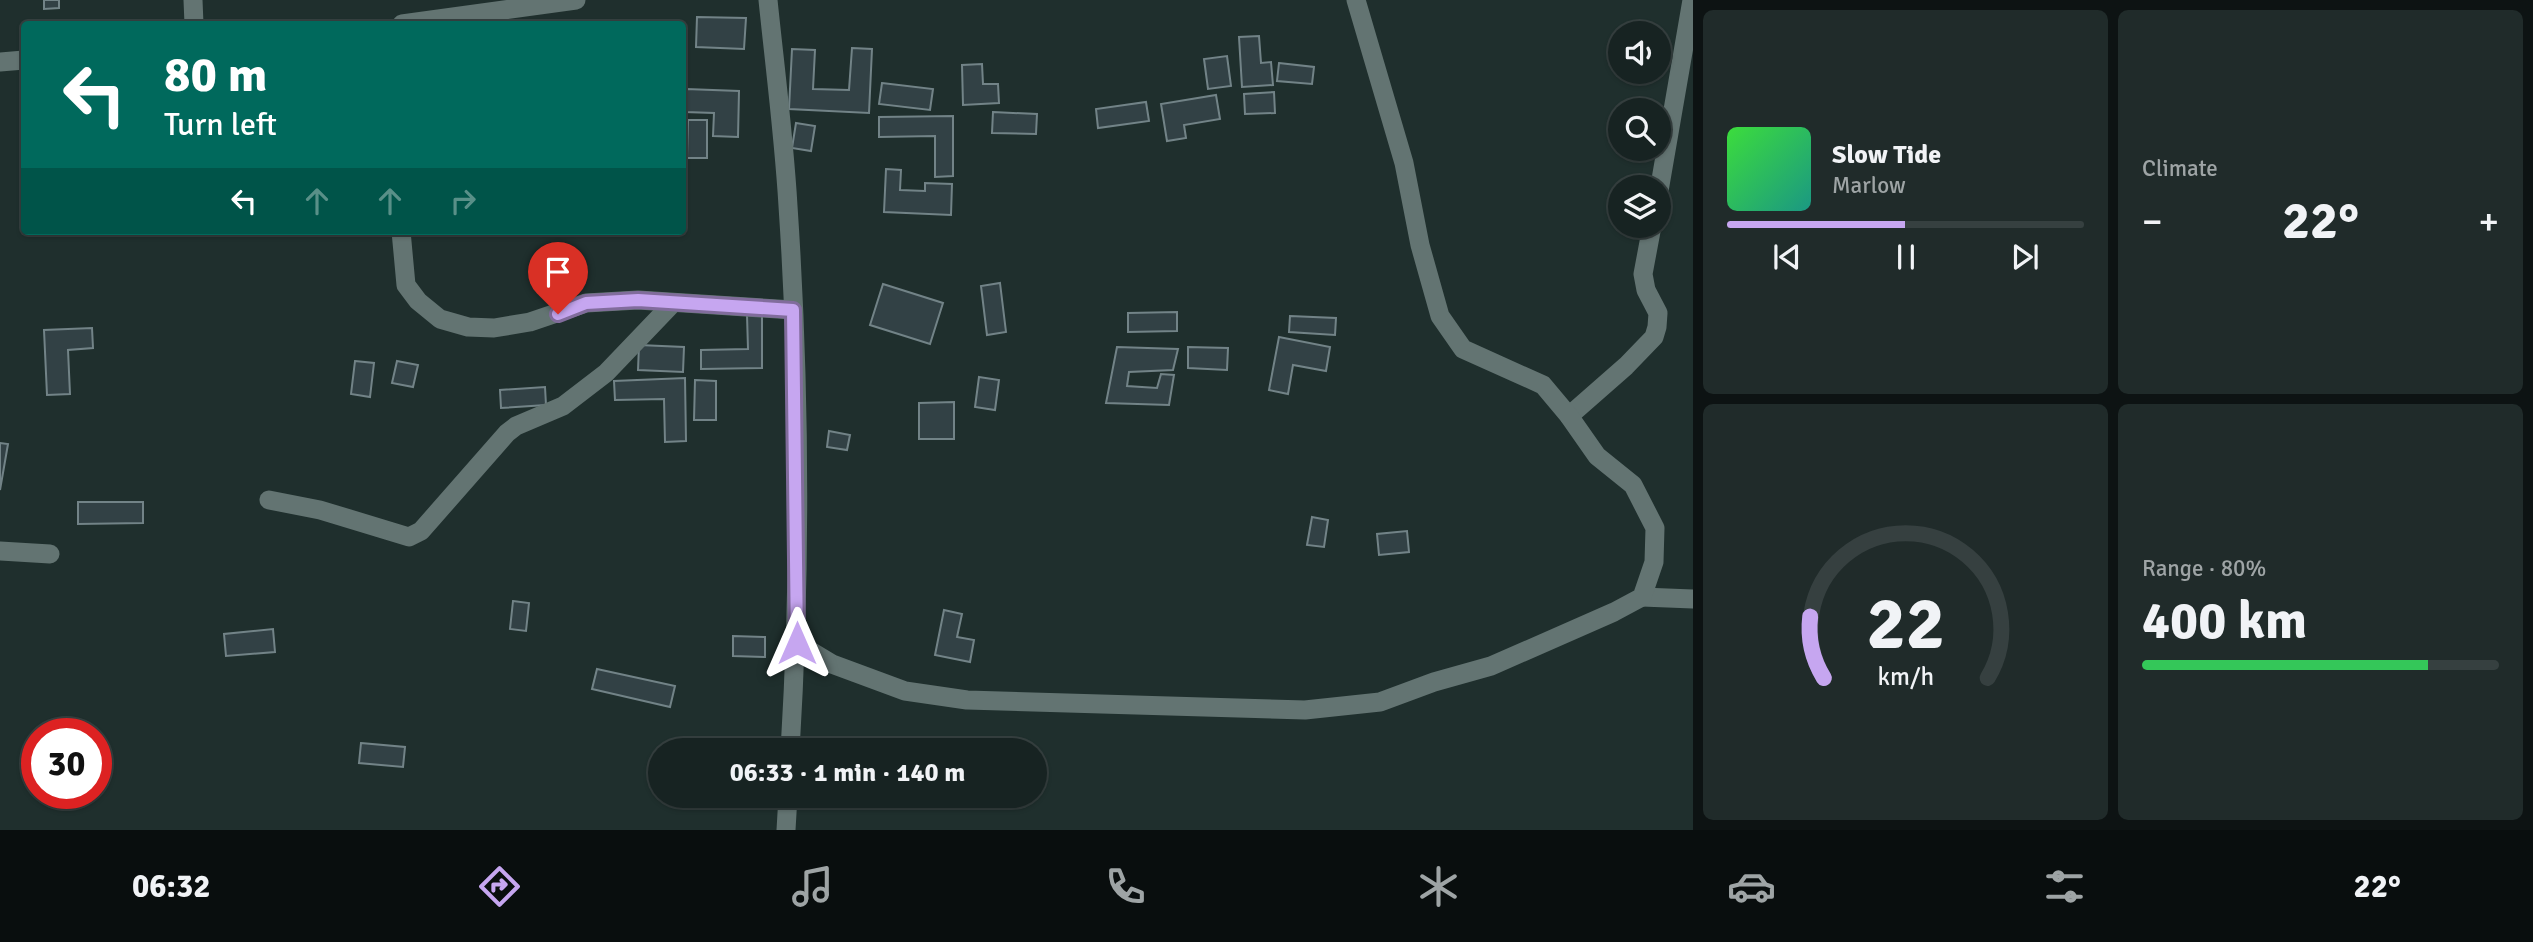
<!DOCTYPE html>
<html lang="en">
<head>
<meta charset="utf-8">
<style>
  :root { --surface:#172322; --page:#202b2a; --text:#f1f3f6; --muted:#9ea4a5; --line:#364040; --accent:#c6a6f0 }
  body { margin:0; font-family:Signika,sans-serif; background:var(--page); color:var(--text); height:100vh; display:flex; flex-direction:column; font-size:26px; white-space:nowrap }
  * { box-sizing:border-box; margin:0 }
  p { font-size:23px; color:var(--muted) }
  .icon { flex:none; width:38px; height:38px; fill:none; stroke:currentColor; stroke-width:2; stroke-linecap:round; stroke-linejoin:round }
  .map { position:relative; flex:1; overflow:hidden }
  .sheet { display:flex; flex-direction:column; gap:10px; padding:10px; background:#0d1313; width:840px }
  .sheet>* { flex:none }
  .banner { position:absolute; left:21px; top:21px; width:665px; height:214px; border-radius:7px; box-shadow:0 2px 5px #0004,0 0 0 2px var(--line); background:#00695c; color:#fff; overflow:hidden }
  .buttons { position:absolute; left:1608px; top:21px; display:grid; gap:14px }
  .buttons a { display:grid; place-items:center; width:63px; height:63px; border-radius:50%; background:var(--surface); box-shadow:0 2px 5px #0004,0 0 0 2px var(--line); font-size:35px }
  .speed { position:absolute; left:21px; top:718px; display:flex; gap:14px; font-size:35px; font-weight:700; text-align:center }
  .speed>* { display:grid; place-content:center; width:91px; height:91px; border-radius:50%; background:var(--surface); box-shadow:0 2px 5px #0004,0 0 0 2px var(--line); line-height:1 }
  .speed .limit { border:10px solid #d22; background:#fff; color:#111 }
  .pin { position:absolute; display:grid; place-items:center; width:60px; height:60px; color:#fff; margin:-72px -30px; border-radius:50% 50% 50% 0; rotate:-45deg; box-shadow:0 0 7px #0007 }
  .pin .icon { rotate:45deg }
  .me { position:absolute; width:77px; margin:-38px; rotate:0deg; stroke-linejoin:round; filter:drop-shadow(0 0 5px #0008) }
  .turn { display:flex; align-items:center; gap:24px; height:147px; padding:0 28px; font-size:32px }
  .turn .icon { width:91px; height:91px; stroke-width:2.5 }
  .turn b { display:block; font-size:49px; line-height:60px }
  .lanes { display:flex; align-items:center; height:66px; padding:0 28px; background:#0003; justify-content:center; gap:35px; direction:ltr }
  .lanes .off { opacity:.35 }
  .big { font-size:52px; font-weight:700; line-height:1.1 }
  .sheet .card { flex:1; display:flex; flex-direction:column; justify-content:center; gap:10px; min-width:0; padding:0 24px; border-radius:10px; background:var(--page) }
  .sheet .dial { align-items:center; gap:0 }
  .dial svg { height:182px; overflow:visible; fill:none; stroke:var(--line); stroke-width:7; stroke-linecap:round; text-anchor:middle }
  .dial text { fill:var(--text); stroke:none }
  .song { display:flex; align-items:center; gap:21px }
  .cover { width:84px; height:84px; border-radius:10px; background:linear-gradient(135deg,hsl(120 70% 55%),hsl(170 70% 35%)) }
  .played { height:7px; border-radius:4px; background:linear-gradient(90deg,var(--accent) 50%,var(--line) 50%) }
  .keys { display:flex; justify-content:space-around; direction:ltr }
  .heat { display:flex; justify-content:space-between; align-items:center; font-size:38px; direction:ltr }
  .charge { height:10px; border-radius:5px; background:linear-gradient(90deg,#34c759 80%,var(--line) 0) }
  .sheet .tiles { flex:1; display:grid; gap:10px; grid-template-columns:repeat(2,1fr) }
  .trip { position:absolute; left:648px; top:738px; width:399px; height:70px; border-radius:35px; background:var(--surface); box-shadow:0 2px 5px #0004,0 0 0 2px var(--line); font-weight:700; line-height:70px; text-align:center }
  .dock { display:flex; height:112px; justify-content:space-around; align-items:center; background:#090e0e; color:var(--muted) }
  .dock .icon { width:49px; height:49px }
  .dock .on { color:var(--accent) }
  .dock b { font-size:32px; color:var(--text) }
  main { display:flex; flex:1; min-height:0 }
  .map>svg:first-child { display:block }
  .building { fill:#324145; stroke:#728387; stroke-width:2 }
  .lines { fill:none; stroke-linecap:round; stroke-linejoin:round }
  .minor { stroke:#637472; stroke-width:19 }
  .route-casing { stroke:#816c9c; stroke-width:18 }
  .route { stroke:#c6a6f0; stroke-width:12 }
</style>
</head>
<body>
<main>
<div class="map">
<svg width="1693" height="830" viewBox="0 0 1693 830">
  <rect width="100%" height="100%" fill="#1f2f2d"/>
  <!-- building -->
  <g class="building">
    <polygon points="44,0 59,0 59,8 44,9"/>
    <polygon points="697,17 746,18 744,49 696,47"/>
    <polygon points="1259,36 1261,63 1271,62 1273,85 1242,87 1239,37"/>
    <polygon points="852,48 872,49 869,113 789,109 792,49 815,50 813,89 849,90"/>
    <polygon points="1227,56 1231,86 1208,89 1204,59"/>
    <polygon points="1279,63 1314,67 1312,84 1277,81"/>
    <polygon points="982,64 983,84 998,84 999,103 963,105 962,65"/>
    <polygon points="882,83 933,89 930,110 879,104"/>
    <polygon points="686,89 739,91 738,137 713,136 714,113 685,112"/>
    <polygon points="1274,92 1275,113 1245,114 1244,94"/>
    <polygon points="1216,95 1220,119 1184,125 1186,138 1167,141 1161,104"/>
    <polygon points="1146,102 1149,121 1098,128 1096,109"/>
    <polygon points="993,112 1037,114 1036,134 992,133"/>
    <polygon points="953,116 953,176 935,177 935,136 879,137 879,117"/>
    <polygon points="688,120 707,120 707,158 687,158"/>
    <polygon points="796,123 815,126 811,151 792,148"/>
    <polygon points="886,169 901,170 900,190 925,191 925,183 952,184 951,215 884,212"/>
    <polygon points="1000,283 1006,332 987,335 981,286"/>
    <polygon points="883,284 943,303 930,344 870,325"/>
    <polygon points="1177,312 1177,331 1128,332 1128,313"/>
    <polygon points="747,315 762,315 762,368 701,369 701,350 748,349"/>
    <polygon points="1290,316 1336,318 1335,335 1289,332"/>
    <polygon points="92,328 93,348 68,350 70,394 47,395 44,330"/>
    <polygon points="1279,337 1330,347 1326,371 1293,365 1288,394 1269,390"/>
    <polygon points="639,345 684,347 683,372 638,370"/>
    <polygon points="1117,347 1178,349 1173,370 1129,372 1127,386 1157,388 1161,374 1174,375 1169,405 1106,403"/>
    <polygon points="1188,347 1228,348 1227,370 1188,368"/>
    <polygon points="355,361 374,363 370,397 351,394"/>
    <polygon points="397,361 418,365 413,387 392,383"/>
    <polygon points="979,377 999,380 995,410 975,407"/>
    <polygon points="685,378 686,441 665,442 664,399 615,400 614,381"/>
    <polygon points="695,380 716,381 716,420 694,420"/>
    <polygon points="545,387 546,405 501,408 500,390"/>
    <polygon points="954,402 954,439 919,439 919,403"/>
    <polygon points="829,431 850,435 847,450 827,447"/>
    <polygon points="0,443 8,444 0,490"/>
    <polygon points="78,502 143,502 143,523 78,524"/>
    <polygon points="1312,517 1328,520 1324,547 1307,545"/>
    <polygon points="1407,531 1409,552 1379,555 1377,534"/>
    <polygon points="513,601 529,603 526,631 510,629"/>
    <polygon points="944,610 962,614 957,637 974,640 970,662 935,655"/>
    <polygon points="273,629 275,652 226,656 224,634"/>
    <polygon points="733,636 765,637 765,657 733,656"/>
    <polygon points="597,669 675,686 670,707 592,689"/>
    <polygon points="361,743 405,747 403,767 359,763"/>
  </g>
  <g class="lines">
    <!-- minor -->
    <g class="minor">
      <polyline points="193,0 194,24"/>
      <path d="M768,0C775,68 784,137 788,206C800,386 801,570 790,751"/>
      <polyline points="402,24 576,0"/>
      <polyline points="0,62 24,60"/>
      <polyline points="1659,191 1692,0"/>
      <polyline points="401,231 406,285 418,301 440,319 468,327 494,328 530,322 586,303 638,300 793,310"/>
      <polyline points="1569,416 1626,366 1654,337 1657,327 1658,313 1646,290 1643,274 1652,226"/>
      <polyline points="269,500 320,510 409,537 421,531 507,433 516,426 563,406 606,373 673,303"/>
      <polyline points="0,551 50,554"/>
      <polyline points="1642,597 1693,599"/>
      <polyline points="797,643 832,664 905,691 967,700 1305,710 1380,702 1434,682 1491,666 1614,612 1642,597 1654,562 1655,528 1633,485 1597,456 1569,416 1543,385 1463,349 1440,316 1420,245 1404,163 1356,0"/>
      <polyline points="786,830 788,796"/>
    </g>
  </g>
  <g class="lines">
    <!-- route casing -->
    <g class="route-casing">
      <polyline id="route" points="558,314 586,303 638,300 793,310 797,643"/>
    </g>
    <!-- route -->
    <use href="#route" class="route"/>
  </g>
</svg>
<div class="buttons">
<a><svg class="icon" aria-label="sound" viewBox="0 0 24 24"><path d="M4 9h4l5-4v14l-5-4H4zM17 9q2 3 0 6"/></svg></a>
<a><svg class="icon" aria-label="search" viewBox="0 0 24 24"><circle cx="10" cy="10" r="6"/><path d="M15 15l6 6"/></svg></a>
<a><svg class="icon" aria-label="layers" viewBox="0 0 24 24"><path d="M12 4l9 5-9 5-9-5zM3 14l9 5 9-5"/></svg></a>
</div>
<div class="speed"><div class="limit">30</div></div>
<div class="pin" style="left:558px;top:314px;background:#d93025"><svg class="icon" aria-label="arrive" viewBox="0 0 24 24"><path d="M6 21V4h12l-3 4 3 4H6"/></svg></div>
<svg class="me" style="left:797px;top:643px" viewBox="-20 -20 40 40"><path d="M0-17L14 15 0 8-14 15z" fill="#c6a6f0" stroke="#fff" stroke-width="4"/></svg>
<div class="trip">06:33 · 1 min · 140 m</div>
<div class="banner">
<div class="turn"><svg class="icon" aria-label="left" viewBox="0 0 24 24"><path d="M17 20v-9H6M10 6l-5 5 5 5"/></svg><div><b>80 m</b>Turn left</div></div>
<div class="lanes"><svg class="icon" aria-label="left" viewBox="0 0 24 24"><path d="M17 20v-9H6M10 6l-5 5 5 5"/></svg><svg class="icon off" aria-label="ahead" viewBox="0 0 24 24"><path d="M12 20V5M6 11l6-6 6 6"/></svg><svg class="icon off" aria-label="ahead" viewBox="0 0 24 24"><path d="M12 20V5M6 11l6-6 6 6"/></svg><svg class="icon off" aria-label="right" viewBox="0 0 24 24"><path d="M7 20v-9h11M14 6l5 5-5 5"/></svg></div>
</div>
</div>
<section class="sheet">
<div class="tiles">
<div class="card">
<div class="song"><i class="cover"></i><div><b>Slow Tide</b><p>Marlow</p></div></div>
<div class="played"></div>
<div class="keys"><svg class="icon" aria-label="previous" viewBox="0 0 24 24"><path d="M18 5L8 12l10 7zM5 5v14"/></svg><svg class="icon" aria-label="pause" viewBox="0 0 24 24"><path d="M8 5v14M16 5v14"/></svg><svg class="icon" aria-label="next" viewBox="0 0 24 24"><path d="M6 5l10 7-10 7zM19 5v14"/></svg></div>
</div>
<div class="card"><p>Climate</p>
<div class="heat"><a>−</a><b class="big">22°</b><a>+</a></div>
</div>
<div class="card dial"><svg viewBox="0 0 100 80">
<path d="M14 69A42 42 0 1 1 86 69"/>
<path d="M14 69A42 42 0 0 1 8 42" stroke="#c6a6f0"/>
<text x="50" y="56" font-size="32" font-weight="700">22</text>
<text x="50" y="72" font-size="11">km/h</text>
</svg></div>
<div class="card"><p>Range · 80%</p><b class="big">400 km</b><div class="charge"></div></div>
</div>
</section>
</main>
<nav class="dock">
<b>06:32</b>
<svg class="icon on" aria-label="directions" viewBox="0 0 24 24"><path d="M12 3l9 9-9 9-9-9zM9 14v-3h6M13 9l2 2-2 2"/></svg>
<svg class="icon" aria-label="music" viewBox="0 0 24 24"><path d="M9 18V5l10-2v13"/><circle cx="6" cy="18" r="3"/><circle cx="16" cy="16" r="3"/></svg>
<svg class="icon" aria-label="phone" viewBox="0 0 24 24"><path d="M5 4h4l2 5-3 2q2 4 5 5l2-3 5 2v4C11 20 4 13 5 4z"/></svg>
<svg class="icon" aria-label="climate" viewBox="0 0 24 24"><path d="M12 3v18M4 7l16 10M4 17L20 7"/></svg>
<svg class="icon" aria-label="car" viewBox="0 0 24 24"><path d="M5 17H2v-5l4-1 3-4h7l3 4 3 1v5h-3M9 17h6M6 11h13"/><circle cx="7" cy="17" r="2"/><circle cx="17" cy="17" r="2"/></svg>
<svg class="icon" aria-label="filters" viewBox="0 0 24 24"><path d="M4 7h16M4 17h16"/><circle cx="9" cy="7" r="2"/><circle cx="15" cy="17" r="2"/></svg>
<b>22°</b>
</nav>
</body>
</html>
